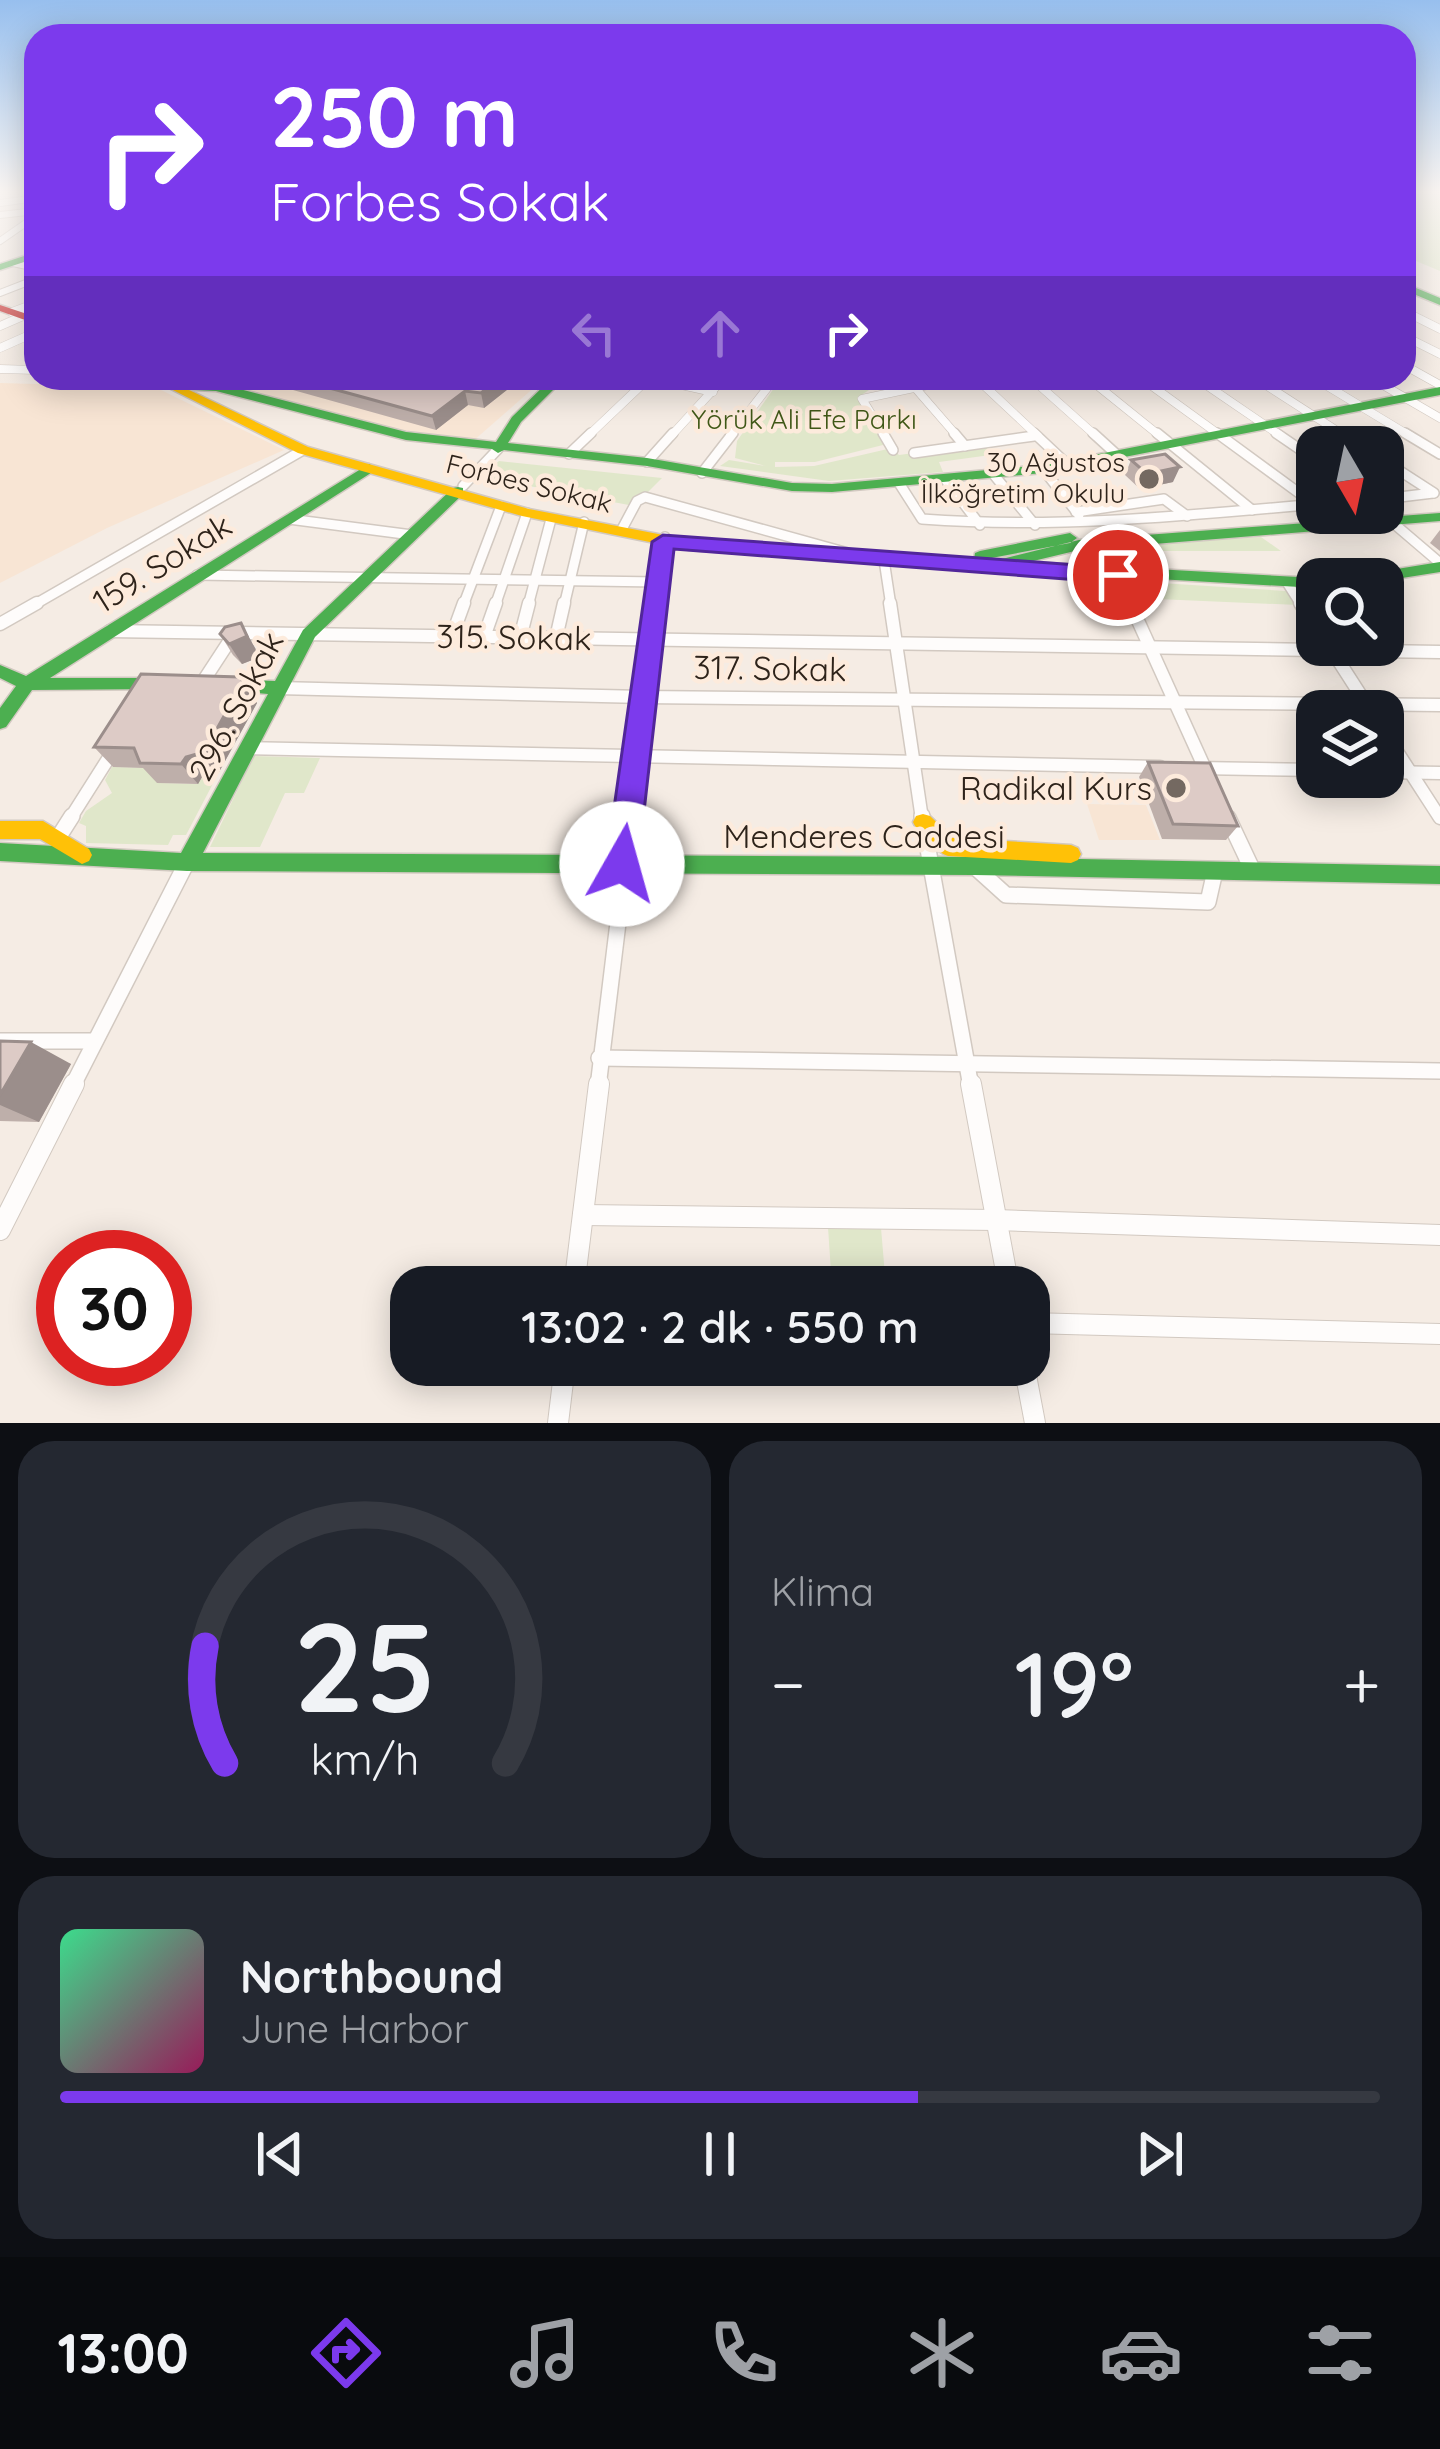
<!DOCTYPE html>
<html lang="tr">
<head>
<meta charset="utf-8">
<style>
  :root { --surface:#171b24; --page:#242831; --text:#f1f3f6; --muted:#9ea1a6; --line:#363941; --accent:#7c3aed }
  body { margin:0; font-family:Quicksand,sans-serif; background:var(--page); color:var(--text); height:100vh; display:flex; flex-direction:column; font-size:45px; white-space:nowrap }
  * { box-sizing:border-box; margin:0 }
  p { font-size:39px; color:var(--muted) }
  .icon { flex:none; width:66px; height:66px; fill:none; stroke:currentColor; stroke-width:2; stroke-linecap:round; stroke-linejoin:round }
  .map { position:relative; height:1423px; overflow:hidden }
  .side { display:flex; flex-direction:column; gap:18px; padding:18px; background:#0d0f14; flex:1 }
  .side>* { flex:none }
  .hud { position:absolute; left:24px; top:24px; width:1392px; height:366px; border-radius:36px; box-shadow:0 6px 30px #0003; background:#7c3aed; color:#fff; overflow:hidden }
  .needle { width:78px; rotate:171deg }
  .buttons { position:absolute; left:1296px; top:426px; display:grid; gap:24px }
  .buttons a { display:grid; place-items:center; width:108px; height:108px; border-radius:24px; background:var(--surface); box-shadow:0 6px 30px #0003; font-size:60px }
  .speed { position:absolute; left:36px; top:1230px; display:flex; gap:24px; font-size:60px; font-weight:700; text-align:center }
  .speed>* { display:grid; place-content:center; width:156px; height:156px; border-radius:50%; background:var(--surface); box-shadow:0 6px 30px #0003; line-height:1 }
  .speed .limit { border:18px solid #d22; background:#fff; color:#111 }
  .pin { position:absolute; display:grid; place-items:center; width:102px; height:102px; color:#fff; margin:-51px; border:6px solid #fff; border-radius:50%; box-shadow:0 3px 12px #0007 }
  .me { position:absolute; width:132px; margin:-66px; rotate:7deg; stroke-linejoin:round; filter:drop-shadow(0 0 9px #0008) }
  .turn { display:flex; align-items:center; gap:42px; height:252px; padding:0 48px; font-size:54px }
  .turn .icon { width:156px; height:156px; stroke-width:2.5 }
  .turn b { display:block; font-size:84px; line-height:102px }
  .lanes { display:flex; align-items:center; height:114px; padding:0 48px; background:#0003; justify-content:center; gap:60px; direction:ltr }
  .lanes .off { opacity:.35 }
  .big { font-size:90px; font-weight:600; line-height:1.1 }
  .side .tile { flex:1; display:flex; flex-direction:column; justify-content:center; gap:18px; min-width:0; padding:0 42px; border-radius:36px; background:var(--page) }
  .side .dial { align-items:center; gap:0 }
  .dial svg { height:312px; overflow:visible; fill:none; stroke:var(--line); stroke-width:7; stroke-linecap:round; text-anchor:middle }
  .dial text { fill:var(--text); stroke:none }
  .song { display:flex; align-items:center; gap:36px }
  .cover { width:144px; height:144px; border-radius:18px; background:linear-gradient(135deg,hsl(150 70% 55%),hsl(330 70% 35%)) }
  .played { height:12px; border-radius:6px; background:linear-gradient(90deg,var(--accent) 65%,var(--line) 65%) }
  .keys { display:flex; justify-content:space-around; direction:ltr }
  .heat { display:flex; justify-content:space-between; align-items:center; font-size:66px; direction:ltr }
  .side .tiles { flex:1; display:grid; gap:18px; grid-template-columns:1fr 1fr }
  .tile:last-child { grid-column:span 2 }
  .trip { position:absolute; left:390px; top:1266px; width:660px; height:120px; border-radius:36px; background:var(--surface); box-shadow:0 6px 30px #0003; font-weight:600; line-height:120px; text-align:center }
  .tab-bar { display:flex; height:192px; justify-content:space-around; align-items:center; background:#090b0e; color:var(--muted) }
  .tab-bar .icon { width:84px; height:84px }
  .tab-bar .on { color:var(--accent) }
  .tab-bar b { font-size:54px; color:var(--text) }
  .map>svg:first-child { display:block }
  .built { fill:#f8e5d4 }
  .green { fill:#e0e7ca }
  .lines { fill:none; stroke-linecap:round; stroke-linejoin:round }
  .street-far5-casing { stroke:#d2c9c1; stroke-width:8 }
  .street-far4-casing { stroke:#d2c9c1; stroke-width:9 }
  .street-far3-casing { stroke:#d2c9c1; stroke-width:12 }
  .street-far2-casing { stroke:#d2c9c1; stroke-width:15 }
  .street-far1-casing { stroke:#d2c9c1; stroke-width:18 }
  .street-casing { stroke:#d2c9c1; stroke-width:22 }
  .fast-casing { stroke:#d2c9c1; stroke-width:3 }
  .slow-casing { stroke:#d2c9c1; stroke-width:3 }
  .jam-casing { stroke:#d2c9c1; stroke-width:3 }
  .street-far5 { stroke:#fefcfb; stroke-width:6 }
  .street-far4 { stroke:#fefcfb; stroke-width:8 }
  .street-far3 { stroke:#fefcfb; stroke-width:9 }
  .street-far2 { stroke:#fefcfb; stroke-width:12 }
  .street-far1 { stroke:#fefcfb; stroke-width:15 }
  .street { stroke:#fefcfb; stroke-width:20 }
  .fast { fill:#4caf50; fill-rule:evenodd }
  .slow { fill:#ffc107; fill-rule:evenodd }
  .jam { fill:#c62828; fill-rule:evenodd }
  .wall { fill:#beafaa }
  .shaded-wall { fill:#9b8e8b }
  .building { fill:#ddcbc6; stroke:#9b8e8b; stroke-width:3 }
  .route { fill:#7c3aed; stroke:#51269a; stroke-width:3 }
  .poi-dot { fill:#746961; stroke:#fdebdc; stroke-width:4.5 }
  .labels { text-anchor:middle; stroke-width:9; stroke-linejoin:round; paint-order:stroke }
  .far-park-label { font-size:27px; fill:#405817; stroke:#fdebdc }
  .far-poi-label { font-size:27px; fill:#2e231a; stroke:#fdebdc; text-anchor:end }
  .far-street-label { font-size:27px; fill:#2e231a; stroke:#fdebdc }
  .street-label { font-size:33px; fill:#2e231a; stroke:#fdebdc }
  .poi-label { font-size:33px; fill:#2e231a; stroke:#fdebdc; text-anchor:end }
</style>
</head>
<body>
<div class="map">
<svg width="1440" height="1423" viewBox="0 0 1440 1423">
  <rect width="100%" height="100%" fill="#f5ece4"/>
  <!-- built -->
  <g class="built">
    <polygon points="170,378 545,378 472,442 376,427"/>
    <polygon points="113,382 161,390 284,450 107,528 0,583 0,383 103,386"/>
    <polygon points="1087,804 1146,805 1160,840 1099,840"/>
  </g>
  <!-- green -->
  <g class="green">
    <polygon points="1404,192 1440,194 1440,271 1404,256"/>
    <polygon points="781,378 858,378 869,390 857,398 887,444 815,462 775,462 775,467 814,466 892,448 899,455 980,444 998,454 939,462 943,472 829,481 720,466 729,460 766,466 735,458 737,441"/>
    <polygon points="499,461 662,478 634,506 481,477"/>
    <polygon points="1261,537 1281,551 1112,551 1111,547"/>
    <polygon points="1128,581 1286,591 1298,605 1134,598"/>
    <polygon points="254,756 320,758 304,793 285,793 260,847 210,847"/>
    <polygon points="112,767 157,768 159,783 197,784 202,777 219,772 186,835 173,835 168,845 86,843 86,826 79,823 86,811 112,793 105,780"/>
    <polygon points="828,1227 881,1228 886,1287 832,1287"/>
  </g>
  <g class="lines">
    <!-- street-far5 casing -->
    <g class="street-far5-casing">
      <g id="street-far5">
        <polyline points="0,203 36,198"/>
        <polyline points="0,215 36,211"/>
        <polyline points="0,241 36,216"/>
        <polyline points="13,263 36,268"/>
        <polyline points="0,293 36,279"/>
      </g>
    </g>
    <!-- street-far4 casing -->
    <g class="street-far4-casing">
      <g id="street-far4">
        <polyline points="1404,311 1440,329"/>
        <polyline points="12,312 36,303"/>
        <polyline points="0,326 23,316"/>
        <polyline points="1404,336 1440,354"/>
        <polyline points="0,348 36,332"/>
        <polyline points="1404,365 1440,385"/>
        <polyline points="0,369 36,370"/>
        <polyline points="650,378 713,392"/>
        <polyline points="976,378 1038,436"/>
        <polyline points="1031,378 1096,436"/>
        <polyline points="1088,378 1160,436"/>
        <polyline points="1141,378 1221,436"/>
        <polyline points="1196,378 1281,436"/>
        <polyline points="1255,378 1345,436"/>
        <polyline points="1314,378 1410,436"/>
        <polyline points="1371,378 1440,418"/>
        <polyline points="911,383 957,436"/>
        <polyline points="1149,384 1185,378"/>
        <polyline points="588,436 649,378"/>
        <polyline points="671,436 724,378"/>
        <polyline points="730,436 775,378"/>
        <polyline points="885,436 862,399 961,378"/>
      </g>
    </g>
    <!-- street-far3 casing -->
    <g class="street-far3-casing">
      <g id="street-far3">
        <polyline points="883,433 893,450"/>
        <polyline points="954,433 965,446"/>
        <polyline points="1034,433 1067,464"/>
        <polyline points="1093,433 1116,454"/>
        <polyline points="1157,433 1252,510"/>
        <polyline points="1217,433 1314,504"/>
        <polyline points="1276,433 1317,461"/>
        <polyline points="1341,433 1362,447"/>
        <polyline points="1405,433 1440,454"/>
        <polyline points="914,453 1034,436"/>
        <polyline points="569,454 591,433"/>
        <polyline points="1383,460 1434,493"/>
        <polyline points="647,462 673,433"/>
        <polyline points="1043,469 1079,515"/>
        <polyline points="702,473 733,433"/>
        <polyline points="994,475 1035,525"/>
        <polyline points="945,479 980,525"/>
        <path d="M899,483L922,519C1055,529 1185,516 1317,504"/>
        <polyline points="463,486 498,449"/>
        <polyline points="1383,499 1433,493"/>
        <polyline points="1076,512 1164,499 1187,516"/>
        <polyline points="289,519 412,535"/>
        <polyline points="1392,522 1440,563"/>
        <polyline points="622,529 637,501 645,497 848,553"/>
        <polyline points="1104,544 1132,606"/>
        <polyline points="874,558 884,560 891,606"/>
        <polyline points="197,575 658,582"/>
        <polyline points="1288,584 1302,606"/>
        <polyline points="32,606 303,450"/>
        <polyline points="463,606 501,506"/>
        <polyline points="495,606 527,513"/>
        <polyline points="528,606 551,519"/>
        <polyline points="564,606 584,522"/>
        <polyline points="657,606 665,537"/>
      </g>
    </g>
    <!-- street-far2 casing -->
    <g class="street-far2-casing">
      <g id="street-far2">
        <polyline points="890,603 922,819"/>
        <polyline points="1130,603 1207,773"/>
        <polyline points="1300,603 1317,628"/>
        <polyline points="0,624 37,603"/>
        <polyline points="110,631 1440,652"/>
        <polyline points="452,636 464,603"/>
        <polyline points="484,637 496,603"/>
        <polyline points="520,638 529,603"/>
        <polyline points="556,638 564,603"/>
        <polyline points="1329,646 1367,705"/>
        <polyline points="202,683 234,634"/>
        <polyline points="278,688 643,697 1440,705"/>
        <polyline points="1383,730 1440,818"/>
        <polyline points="247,748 1160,767"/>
        <polyline points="1198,768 1317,770"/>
        <polyline points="1383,772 1440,773"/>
        <polyline points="70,819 115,748"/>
        <polyline points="631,819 657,603"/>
      </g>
    </g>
    <!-- street-far1 casing -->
    <g class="street-far1-casing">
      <g id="street-far1">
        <polyline points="922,816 971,1087"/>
        <polyline points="1228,818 1253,871"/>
        <polyline points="58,838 72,816"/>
        <polyline points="975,867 1006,895 1208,902 1215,871"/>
        <polyline points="0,1041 95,1041"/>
        <polyline points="599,1058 1440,1071"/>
        <polyline points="72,1087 187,862"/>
        <polyline points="598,1087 631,816"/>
      </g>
    </g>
    <!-- street casing -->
    <g class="street-casing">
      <g id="street">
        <polyline points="971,1084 1009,1287"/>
        <polyline points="583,1215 996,1220 1440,1235"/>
        <polyline points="0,1230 74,1084"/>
        <polyline points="574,1287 599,1084"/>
        <polyline points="1029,1323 1440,1334"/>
        <polyline points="1024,1365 1035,1423"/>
        <polyline points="558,1423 565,1365"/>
      </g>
    </g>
    <!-- fast casing -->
    <g class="fast-casing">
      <g id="fast">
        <polygon points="36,252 36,258 0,270 0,264"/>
        <polygon points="1404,283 1440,298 1440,305 1404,290"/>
        <polygon points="552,378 565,378 521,422 508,443 647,458 792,483 832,484 1043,465 1440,387 1440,395 1043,473 832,492 792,491 647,466 504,450 498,453 492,449 406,440 216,391 173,389 167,385 173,381 216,383 406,432 496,442 512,417"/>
        <polygon points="369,464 376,468 374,471 50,678 154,678 160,679 163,684 160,689 32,690 6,727 0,729 0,708 16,686 0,678 0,665 26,676"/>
        <polygon points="458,487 463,488 463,494 315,637 203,853 974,857 1440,866 1440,884 974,875 187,871 0,861 0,843 181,853 268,694 224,690 218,689 215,684 218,679 275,681 303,630 453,488"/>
        <polygon points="1440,513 1440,521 1079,550 1029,562 1317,578 1321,579 1317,579 1317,588 1014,571 1007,567 998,570 836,560 829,555 836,550 974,559 975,553 980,551 1070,533 1077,538 1070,543 986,559 998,560 1079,540"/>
        <polygon points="1440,562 1440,572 1383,581 1358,579 1366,574"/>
      </g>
    </g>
    <!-- slow casing -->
    <g class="slow-casing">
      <g id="slow">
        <polygon points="149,378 164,378 308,447 529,509 689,540 836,550 843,555 836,560 689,550 522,516 298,453"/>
        <path d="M923,814L930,816L953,838L1071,845L1078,848L1081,854L1078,860L1071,863L948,856C935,851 919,835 913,822L916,816Z"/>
        <polygon points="0,821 43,821 89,849 92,855 89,861 82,864 40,839 0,839"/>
      </g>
    </g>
    <!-- jam casing -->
    <g class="jam-casing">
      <polygon id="jam" points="0,305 36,317 36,324 0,311"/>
    </g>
    <!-- street-far5 -->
    <use href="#street-far5" class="street-far5"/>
    <!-- street-far4 -->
    <use href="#street-far4" class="street-far4"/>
    <!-- street-far3 -->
    <use href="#street-far3" class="street-far3"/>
    <!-- street-far2 -->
    <use href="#street-far2" class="street-far2"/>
    <!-- street-far1 -->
    <use href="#street-far1" class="street-far1"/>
    <!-- street -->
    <use href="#street" class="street"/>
    <!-- fast -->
    <use href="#fast" class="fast"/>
    <!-- slow -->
    <use href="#slow" class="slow"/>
    <!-- jam -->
    <use href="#jam" class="jam"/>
  </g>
  <!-- wall -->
  <g class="wall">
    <polygon points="288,378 522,378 484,408 468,405 436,430 293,390"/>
    <polygon points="1131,460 1173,482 1140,489 1125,475"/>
    <polygon points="1440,530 1440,551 1430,543"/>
    <polygon points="241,623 260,657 242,664 233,655 220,634"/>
    <polygon points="240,677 257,703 219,772 202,777 198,784 157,783 143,768 113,767 94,747"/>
    <polygon points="1148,762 1238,826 1226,840 1162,839 1139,777"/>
    <polygon points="0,1041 71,1064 39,1122 0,1121"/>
  </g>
  <!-- shaded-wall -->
  <g class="shaded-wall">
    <polygon points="501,378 522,378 484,408 481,393"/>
    <polygon points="465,391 468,405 436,430 432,416"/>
    <polygon points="1180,467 1173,482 1140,489 1147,474"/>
    <polygon points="241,623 260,657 242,664 229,644"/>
    <polygon points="243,682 257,703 219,772 202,777 198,784 181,764"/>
    <polygon points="31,1042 71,1064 39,1122 0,1105 0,1095"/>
  </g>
  <!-- building -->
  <g class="building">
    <polygon points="293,378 501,378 481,393 465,391 432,416"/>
    <polygon points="1165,454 1180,467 1147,474 1131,460"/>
    <polygon points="241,623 247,636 229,644 220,634 225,627"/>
    <polygon points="141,674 240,677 243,682 204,752 186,757 181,764 140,763 134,748 94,747"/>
    <polygon points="1148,762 1210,763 1238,826 1173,824"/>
    <polygon points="0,1041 31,1042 0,1095"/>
  </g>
  <!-- sky -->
  <linearGradient id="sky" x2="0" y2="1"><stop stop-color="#97bfee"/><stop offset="0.49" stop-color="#faf6f3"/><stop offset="1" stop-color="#faf6f3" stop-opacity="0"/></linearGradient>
  <rect width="1440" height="391" fill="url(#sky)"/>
  <!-- route -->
  <polygon class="route" points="663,535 1118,568 1129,575 1118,583 674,549 638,864 633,874 622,878 611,874 606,864 652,542"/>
  <!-- markers -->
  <g class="poi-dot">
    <circle cx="1149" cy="479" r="12"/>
    <circle cx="1176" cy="788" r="12"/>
  </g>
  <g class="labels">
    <!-- far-park labels -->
    <g class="far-park-label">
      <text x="804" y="429">Yörük Ali Efe Parkı</text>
    </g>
    <!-- far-poi labels -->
    <g class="far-poi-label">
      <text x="1125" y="472">30 Ağustos<tspan x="1125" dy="31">İlköğretim Okulu</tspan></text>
    </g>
    <!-- far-street labels -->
    <g class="far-street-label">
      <text transform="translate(529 484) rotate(14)" y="9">Forbes Sokak</text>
    </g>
    <!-- street labels -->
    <g class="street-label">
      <text transform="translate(162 563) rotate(-32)" y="12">159. Sokak</text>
      <text transform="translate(514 637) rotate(1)" y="12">315. Sokak</text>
      <text transform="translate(770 668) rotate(1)" y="12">317. Sokak</text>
      <text transform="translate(236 706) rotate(-62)" y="12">296. Sokak</text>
      <text x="864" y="848">Menderes Caddesi</text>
    </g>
    <!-- poi labels -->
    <g class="poi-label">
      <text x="1152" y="800">Radikal Kurs</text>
    </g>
  </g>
</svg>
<div class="buttons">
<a><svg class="needle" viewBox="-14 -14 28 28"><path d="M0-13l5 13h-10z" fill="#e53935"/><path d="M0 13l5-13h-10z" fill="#9ea1a6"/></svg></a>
<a><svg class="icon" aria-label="search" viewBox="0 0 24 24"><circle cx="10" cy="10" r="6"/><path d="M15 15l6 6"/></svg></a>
<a><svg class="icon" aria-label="layers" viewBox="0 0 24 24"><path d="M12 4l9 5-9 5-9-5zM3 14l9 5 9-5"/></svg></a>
</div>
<div class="speed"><div class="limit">30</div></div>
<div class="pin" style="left:1118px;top:575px;background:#d93025"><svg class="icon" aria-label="arrive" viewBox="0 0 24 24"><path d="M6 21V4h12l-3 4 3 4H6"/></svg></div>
<svg class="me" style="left:622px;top:864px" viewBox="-20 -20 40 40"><circle r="19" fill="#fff"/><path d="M0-13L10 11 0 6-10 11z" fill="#7c3aed"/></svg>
<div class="trip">13:02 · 2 dk · 550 m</div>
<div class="hud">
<div class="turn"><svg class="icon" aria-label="right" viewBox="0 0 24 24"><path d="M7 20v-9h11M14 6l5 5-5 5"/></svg><div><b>250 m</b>Forbes Sokak</div></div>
<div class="lanes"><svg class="icon off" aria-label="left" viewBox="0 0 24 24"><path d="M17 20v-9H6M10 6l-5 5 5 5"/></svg><svg class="icon off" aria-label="ahead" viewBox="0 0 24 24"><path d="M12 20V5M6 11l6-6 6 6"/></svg><svg class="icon" aria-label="right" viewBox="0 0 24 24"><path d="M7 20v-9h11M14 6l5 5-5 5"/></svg></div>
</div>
</div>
<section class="side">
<div class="tiles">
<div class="tile dial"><svg viewBox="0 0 100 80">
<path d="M14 69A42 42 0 1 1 86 69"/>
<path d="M14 69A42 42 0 0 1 9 39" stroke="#7c3aed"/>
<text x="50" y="56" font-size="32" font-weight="700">25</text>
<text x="50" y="72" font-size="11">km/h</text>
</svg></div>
<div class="tile"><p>Klima</p>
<div class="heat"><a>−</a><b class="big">19°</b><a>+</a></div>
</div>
<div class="tile">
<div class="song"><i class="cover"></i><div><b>Northbound</b><p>June Harbor</p></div></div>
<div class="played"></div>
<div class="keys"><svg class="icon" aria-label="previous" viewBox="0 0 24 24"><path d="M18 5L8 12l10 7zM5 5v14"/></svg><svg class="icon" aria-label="pause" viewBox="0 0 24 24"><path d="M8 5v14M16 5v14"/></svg><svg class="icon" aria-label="next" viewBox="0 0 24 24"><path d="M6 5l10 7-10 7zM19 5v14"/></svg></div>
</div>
</div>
</section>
<nav class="tab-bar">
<b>13:00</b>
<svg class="icon on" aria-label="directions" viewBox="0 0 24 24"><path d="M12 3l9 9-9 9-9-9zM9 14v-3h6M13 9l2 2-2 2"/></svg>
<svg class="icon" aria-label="music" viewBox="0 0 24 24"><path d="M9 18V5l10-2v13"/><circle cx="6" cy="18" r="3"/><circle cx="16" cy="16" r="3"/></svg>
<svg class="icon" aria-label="phone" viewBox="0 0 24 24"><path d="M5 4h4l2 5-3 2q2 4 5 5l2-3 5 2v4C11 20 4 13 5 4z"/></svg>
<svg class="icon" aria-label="climate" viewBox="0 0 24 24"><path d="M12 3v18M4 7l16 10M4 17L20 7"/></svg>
<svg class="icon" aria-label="car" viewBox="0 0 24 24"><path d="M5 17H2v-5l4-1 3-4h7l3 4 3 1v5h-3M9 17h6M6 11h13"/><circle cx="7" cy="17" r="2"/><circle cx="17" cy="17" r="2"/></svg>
<svg class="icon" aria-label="filters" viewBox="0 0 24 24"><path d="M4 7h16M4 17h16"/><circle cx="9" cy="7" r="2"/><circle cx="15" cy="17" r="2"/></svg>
</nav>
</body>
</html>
